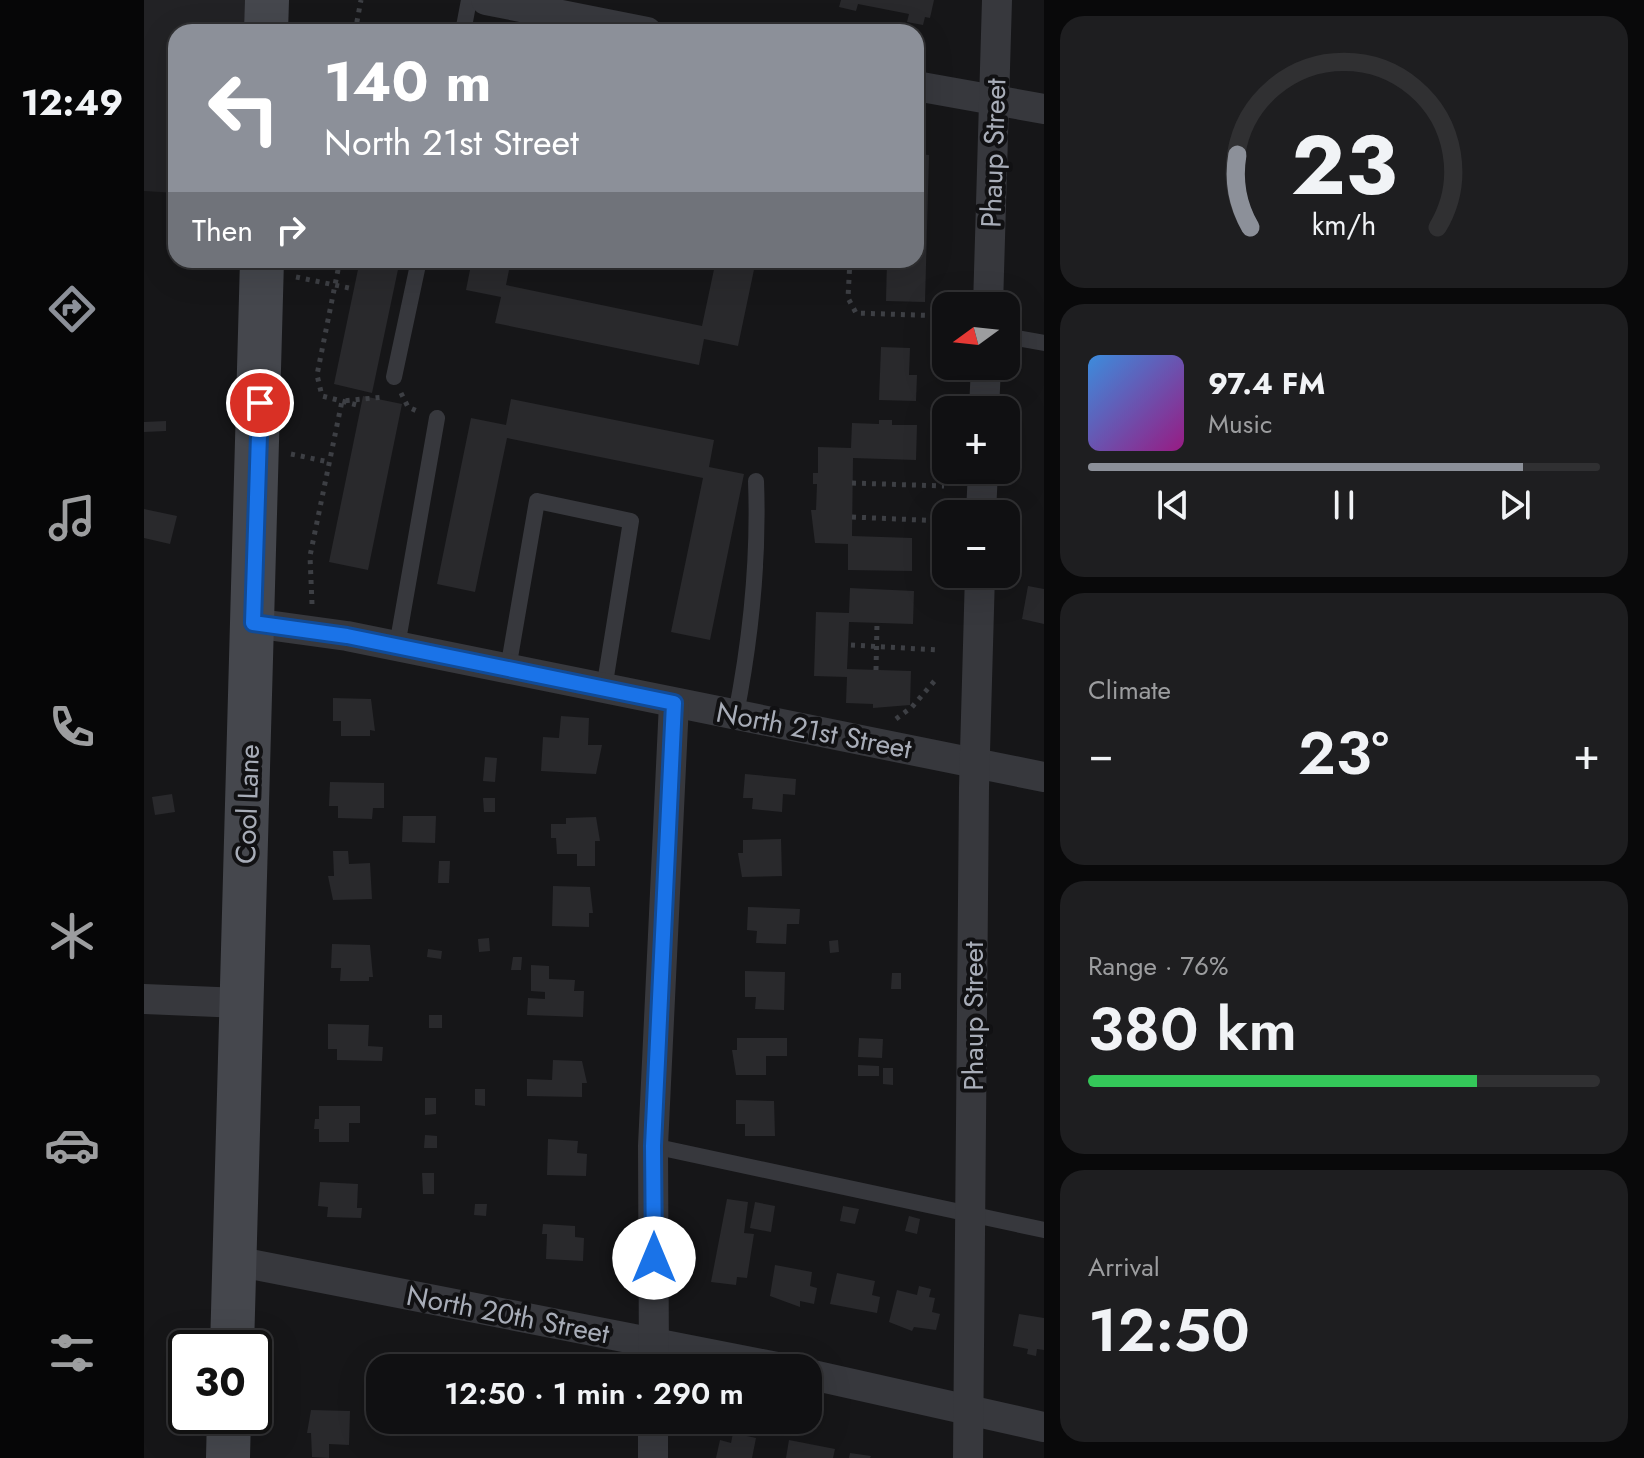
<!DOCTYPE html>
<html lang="en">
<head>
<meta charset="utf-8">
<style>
  :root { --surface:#101012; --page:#1e1e20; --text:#f1f3f6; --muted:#9c9d9f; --line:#303032; --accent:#8c9099 }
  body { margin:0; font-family:Jost,sans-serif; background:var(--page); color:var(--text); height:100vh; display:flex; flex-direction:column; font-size:30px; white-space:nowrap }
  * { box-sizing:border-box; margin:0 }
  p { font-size:26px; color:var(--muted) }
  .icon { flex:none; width:44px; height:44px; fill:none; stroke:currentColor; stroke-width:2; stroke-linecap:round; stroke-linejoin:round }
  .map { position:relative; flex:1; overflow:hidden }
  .panel { display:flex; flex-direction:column; gap:16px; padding:16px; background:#09090a; width:600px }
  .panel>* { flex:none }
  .top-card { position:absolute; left:24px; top:24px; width:756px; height:244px; border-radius:24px; box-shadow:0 8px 32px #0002,0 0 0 2px var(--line); background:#8c9099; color:#fff; overflow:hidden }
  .needle { width:52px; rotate:255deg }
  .tools { position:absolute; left:788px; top:292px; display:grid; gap:16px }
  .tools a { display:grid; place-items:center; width:88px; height:88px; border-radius:16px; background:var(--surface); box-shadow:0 8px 32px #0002,0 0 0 2px var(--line); font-size:40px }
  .speed { position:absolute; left:24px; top:1330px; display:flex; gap:16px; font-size:40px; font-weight:700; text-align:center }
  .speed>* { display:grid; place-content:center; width:104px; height:104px; border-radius:50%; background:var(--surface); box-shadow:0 8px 32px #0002,0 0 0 2px var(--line); line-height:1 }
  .speed .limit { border:4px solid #111; border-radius:12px; background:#fff; color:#111 }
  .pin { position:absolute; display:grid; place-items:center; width:68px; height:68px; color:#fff; margin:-34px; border:4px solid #fff; border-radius:50%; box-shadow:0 2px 8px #0007 }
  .me { position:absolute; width:88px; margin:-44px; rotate:0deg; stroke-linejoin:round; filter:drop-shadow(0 0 6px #0008) }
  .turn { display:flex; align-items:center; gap:28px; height:168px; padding:0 24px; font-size:36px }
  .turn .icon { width:104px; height:104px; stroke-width:2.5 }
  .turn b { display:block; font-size:56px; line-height:68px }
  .then { display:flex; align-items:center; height:76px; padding:0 24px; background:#0003; gap:16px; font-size:30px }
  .big { font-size:60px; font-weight:600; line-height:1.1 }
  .panel .tile { flex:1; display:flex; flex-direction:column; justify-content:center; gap:12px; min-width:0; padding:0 28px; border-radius:24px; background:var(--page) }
  .panel .dial { align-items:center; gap:0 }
  .dial svg { height:208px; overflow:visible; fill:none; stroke:var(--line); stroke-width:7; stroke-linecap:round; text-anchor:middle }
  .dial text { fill:var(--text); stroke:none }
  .song { display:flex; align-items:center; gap:24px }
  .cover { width:96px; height:96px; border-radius:12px; background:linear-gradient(135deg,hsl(210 70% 55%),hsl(310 70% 35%)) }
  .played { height:8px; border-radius:4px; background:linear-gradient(90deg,var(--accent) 85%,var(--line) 85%) }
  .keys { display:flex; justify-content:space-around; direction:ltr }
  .heat { display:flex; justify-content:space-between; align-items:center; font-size:44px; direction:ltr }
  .charge { height:12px; border-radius:6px; background:linear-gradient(90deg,#34c759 76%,var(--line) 0) }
  .trip { position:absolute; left:222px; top:1354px; width:456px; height:80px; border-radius:24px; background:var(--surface); box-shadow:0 8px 32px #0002,0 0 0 2px var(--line); font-weight:600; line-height:80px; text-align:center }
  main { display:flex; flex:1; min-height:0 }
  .tab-bar { display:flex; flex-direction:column; width:144px; justify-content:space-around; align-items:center; background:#060607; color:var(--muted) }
  .tab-bar .icon { width:56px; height:56px }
  .tab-bar .current { color:var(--accent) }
  .tab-bar b { font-size:36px; color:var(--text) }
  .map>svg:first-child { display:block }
  .built { fill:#222225 }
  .building { fill:#29292c }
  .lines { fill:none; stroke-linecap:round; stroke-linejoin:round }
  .path { stroke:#3d3f44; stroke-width:5; stroke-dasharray:4 6; stroke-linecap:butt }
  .lane { stroke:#37383d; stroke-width:16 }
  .street { stroke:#37383d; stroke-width:30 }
  .secondary { stroke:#45474d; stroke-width:44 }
  .route-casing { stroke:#114b97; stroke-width:20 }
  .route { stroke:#1a73e8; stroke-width:14 }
  .labels { text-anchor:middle; stroke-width:8; stroke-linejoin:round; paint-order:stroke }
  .street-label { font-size:28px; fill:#a8adb8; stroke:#111113 }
</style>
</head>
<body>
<main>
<nav class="tab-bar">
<b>12:49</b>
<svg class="icon current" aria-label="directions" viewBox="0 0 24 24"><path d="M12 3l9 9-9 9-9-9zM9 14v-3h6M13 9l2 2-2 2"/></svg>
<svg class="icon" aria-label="music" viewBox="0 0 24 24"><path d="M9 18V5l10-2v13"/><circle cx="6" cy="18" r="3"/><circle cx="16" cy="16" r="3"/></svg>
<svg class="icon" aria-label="phone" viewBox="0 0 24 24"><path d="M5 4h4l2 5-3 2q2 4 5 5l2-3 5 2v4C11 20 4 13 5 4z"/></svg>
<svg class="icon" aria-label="climate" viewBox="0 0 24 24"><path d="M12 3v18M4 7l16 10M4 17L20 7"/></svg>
<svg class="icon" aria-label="car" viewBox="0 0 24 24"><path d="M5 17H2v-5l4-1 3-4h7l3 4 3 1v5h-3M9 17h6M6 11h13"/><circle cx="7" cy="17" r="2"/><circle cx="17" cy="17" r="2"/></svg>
<svg class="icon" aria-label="filters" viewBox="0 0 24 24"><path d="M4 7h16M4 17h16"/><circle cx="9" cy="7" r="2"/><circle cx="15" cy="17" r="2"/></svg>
</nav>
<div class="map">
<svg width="900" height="1458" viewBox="0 0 900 1458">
  <rect width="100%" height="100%" fill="#161618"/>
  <!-- built -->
  <polygon class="built" points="0,0 124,0 123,32 32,32 32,193 0,191"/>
  <!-- building -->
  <g class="building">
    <polygon points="697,0 790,0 786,18 781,17 779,25 763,22 765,14 714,4 712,11 695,7"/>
    <polygon points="772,154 785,155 781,302 742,301 743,260 772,260"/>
    <polygon points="216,260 256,260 228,393 190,384"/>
    <polygon points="328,260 367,260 362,285 558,326 572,260 612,260 594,346 560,339 555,365 351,323 357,297 322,290"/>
    <polygon points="737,347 766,348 765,375 773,375 772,401 735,400"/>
    <polygon points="219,396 258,404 224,570 185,562"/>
    <polygon points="367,399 570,440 565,467 600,474 566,640 527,632 559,478 363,438 331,592 293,584 327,418 362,425"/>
    <polygon points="735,420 748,420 748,425 773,425 772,460 709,458 708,536 768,538 768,571 704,570 704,544 671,543 667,510 672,510 673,484 669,484 669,473 674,473 674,447 707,448 708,423 735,424"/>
    <polygon points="22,421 22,431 0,432 0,422"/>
    <polygon points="0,509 33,516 26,544 0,538"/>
    <polygon points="884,586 900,589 900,624 878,619"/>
    <polygon points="706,588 770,591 769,624 705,622 703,669 767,671 766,705 729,708 729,704 702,703 703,677 670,676 672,612 705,613"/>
    <polygon points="189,698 227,699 231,731 226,730 226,736 197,736 197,721 189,721"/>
    <polygon points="417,716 445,718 444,745 458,745 452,774 397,771 399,737 415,738"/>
    <polygon points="341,757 353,758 351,782 339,781"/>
    <polygon points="601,774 652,779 651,795 639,794 638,812 608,809 609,798 599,798"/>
    <polygon points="186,782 240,783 240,808 229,808 228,819 194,818 194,806 185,806"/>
    <polygon points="28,794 31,812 11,815 8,797"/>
    <polygon points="339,798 351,798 351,812 340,812"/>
    <polygon points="259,816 292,816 291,843 258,842"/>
    <polygon points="452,817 456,841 451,841 451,866 433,866 433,854 413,854 412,838 407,838 407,824 422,824 422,818"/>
    <polygon points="637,839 638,876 598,877 594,853 599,853 599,840"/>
    <polygon points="189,851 204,851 205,864 226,863 228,899 189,900 184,876 190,876"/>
    <polygon points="295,861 306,861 305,883 294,883"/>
    <polygon points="409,886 446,887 449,913 445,913 445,927 408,926"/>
    <polygon points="604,907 656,909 655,924 643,924 642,944 612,943 613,931 603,930"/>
    <polygon points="345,938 346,951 335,952 334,939"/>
    <polygon points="694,940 695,952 686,953 685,941"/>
    <polygon points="188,944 226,945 229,977 225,977 225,981 196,981 197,968 187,968"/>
    <polygon points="284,949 298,951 297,959 283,957"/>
    <polygon points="369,957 378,957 377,970 367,970"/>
    <polygon points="387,965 405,966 405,979 431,980 430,991 440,991 439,1017 383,1015 384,998 401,999 401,992 387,991"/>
    <polygon points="601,971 641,972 640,1010 611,1009 612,997 601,997"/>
    <polygon points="748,973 757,973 757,989 747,989"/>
    <rect x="285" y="1015" width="13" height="13"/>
    <polygon points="184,1024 225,1025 224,1046 239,1047 238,1061 193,1060 193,1049 184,1049"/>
    <polygon points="593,1038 643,1038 643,1056 622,1056 622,1075 592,1075 588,1050 593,1050"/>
    <polygon points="715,1038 739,1039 738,1058 714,1057"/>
    <polygon points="409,1060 438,1061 443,1083 438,1083 438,1097 383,1096 383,1079 408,1080"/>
    <polygon points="714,1065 735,1066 735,1076 714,1076"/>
    <polygon points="739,1068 749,1068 749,1085 739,1084"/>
    <polygon points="331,1089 341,1089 341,1106 331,1105"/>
    <polygon points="281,1098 292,1098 292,1114 281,1115"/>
    <polygon points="592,1100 630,1101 631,1136 601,1136 601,1124 592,1124"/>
    <polygon points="175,1106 216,1106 216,1123 205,1123 205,1142 175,1142 175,1129 170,1129 171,1119 175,1119"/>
    <polygon points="281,1135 293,1136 293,1148 280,1148"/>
    <polygon points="404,1139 434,1141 433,1153 443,1154 442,1176 403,1175"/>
    <polygon points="278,1173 290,1173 290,1194 279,1194"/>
    <polygon points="176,1182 214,1184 213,1208 218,1208 217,1218 183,1217 184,1207 174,1206"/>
    <polygon points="583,1199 604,1202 600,1233 610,1234 603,1278 593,1277 592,1285 567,1282"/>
    <polygon points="611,1202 631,1206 627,1232 606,1228"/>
    <polygon points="331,1204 343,1204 342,1216 330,1215"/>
    <polygon points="699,1206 715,1209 711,1224 696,1221"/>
    <polygon points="765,1216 776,1219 773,1234 761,1231"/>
    <polygon points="399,1224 431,1226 431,1237 440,1238 439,1261 402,1259 403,1234 398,1234"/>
    <polygon points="631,1265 668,1272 666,1286 673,1288 670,1304 656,1301 656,1307 626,1296"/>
    <polygon points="693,1273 731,1281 728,1295 736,1297 733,1313 686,1304"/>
    <polygon points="775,1286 787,1289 785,1297 791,1298 788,1312 796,1314 792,1330 770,1327 768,1331 745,1322 753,1290 773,1295"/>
    <polygon points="875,1314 900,1318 900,1350 893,1349 892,1356 883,1354 884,1349 869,1346"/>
    <polygon points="167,1410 206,1411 205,1445 185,1444 185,1458 168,1457 167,1433 163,1433"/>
    <polygon points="589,1433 612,1438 608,1458 572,1458 576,1440 587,1443"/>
    <polygon points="645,1440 691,1449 689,1458 642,1458"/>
    <polygon points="706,1453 727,1456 726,1458 705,1458"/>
  </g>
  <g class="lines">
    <!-- path -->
    <g class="path">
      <polyline points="211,32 217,0"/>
      <polyline points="196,260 173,375 178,396 217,406"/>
      <polyline points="706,260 704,298 712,313 802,316"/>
      <polyline points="152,277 210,289"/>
      <polyline points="257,393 264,407 273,411"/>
      <polyline points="147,454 185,462"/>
      <polyline points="708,483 800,486"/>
      <polyline points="708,517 799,521"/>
      <polyline points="168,604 166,556 198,401 240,397"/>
      <polyline points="707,645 794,650"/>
      <polyline points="732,670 733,623"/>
      <polyline points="752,719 768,707 793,678"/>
    </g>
    <!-- lane -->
    <g class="lane">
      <polyline points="319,32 325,0"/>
      <polyline points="862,336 900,343"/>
      <polyline points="250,377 275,260"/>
      <polyline points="253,646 293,418"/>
      <polyline points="364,669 393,501 487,521 460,689"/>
      <path d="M592,714C607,637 615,560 612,481"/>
      <polyline points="509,1146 900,1230"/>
    </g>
    <!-- street -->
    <g class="street">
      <polyline points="342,0 503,32"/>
      <polyline points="772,86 900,109"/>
      <polyline points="844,306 853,0"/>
      <polyline points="840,410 842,366"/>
      <polyline points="837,514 839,470"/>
      <polyline points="109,623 203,636 900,777"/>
      <polyline points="0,999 97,1003"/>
      <polyline points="91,1261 638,1368"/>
      <polyline points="510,1368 509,1146 530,703"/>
      <polyline points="664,1374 900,1427"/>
      <polyline points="509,1458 509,1420"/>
      <polyline points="824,1458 830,788 836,574"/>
    </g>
    <!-- secondary -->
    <g class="secondary">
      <polyline points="122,32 123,0"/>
      <polyline points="88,1348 118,260"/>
      <polyline points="84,1458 85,1416"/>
    </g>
  </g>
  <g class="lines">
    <!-- route casing -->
    <g class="route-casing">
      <polyline id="route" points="116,403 109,623 203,636 530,703 509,1146 510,1258"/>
    </g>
    <!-- route -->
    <use href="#route" class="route"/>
  </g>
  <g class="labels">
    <!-- street labels -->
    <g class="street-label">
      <text transform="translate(849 153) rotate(-88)" y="10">Phaup Street</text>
      <text transform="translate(670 730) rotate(11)" y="10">North 21st Street</text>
      <text transform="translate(103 804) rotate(-88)" y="10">Cool Lane</text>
      <text transform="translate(829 1016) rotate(-90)" y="10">Phaup Street</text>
      <text transform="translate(364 1314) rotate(11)" y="10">North 20th Street</text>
    </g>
  </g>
</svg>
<div class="tools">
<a><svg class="needle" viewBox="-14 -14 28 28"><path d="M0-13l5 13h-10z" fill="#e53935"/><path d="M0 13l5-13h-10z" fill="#9c9d9f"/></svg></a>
<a>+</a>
<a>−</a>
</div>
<div class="speed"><div class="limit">30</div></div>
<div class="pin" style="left:116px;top:403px;background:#d93025"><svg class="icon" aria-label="arrive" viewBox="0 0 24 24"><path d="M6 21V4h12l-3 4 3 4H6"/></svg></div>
<svg class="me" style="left:510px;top:1258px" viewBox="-20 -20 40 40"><circle r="19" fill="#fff"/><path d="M0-13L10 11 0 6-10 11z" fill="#1a73e8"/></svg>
<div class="trip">12:50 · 1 min · 290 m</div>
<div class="top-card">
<div class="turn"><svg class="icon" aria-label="left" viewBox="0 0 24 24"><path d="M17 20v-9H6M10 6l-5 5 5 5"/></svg><div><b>140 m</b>North 21st Street</div></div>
<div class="then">Then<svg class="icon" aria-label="right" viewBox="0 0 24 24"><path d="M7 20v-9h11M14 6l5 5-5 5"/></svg></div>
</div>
</div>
<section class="panel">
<div class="tile dial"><svg viewBox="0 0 100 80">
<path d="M14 69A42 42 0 1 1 86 69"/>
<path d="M14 69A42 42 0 0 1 9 41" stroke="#8c9099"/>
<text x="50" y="56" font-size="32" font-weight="700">23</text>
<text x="50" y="72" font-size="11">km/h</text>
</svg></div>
<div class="tile">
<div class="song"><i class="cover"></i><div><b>97.4 FM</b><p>Music</p></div></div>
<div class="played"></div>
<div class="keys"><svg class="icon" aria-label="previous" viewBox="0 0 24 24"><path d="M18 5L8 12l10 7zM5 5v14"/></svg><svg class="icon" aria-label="pause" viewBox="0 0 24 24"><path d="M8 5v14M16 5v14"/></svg><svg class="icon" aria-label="next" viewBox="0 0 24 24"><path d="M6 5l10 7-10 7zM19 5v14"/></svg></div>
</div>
<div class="tile"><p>Climate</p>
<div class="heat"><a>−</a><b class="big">23°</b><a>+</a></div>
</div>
<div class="tile"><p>Range · 76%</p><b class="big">380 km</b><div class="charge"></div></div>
<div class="tile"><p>Arrival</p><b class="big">12:50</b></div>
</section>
</main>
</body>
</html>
